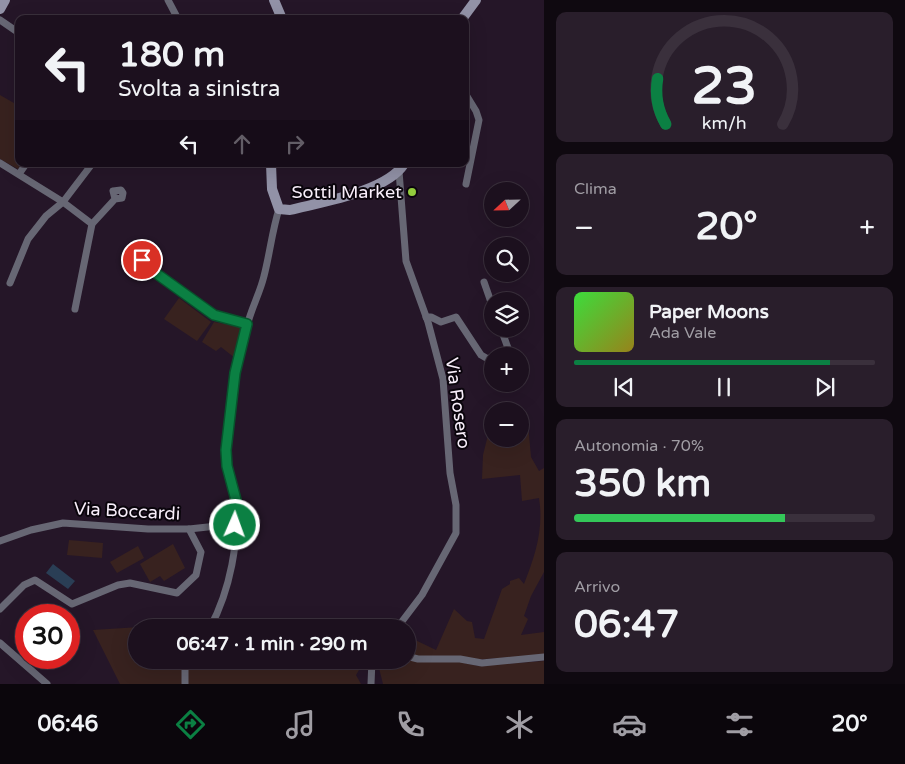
<!DOCTYPE html>
<html lang="it">
<head>
<meta charset="utf-8">
<style>
  :root { --surface:#1c101e; --page:#291e2b; --text:#f1f3f6; --muted:#a09da4; --line:#3a303c; --accent:#0b8043 }
  body { margin:0; font-family:"Varela Round",sans-serif; background:var(--page); color:var(--text); height:100vh; display:flex; flex-direction:column; font-size:19px; white-space:nowrap }
  * { box-sizing:border-box; margin:0 }
  p { font-size:16px; color:var(--muted) }
  .icon { flex:none; width:28px; height:28px; fill:none; stroke:currentColor; stroke-width:2; stroke-linecap:round; stroke-linejoin:round }
  .map { position:relative; flex:1; overflow:hidden }
  .panel { display:flex; flex-direction:column; gap:12px; padding:12px; background:#0f0910; width:361px }
  .panel>* { flex:none }
  .guide { position:absolute; left:15px; top:15px; width:454px; height:152px; border-radius:10px; box-shadow:0 5px 20px #0002,0 0 0 1px var(--line); background:#1c101e; color:var(--text); overflow:hidden }
  .needle { width:32px; rotate:248deg }
  .fabs { position:absolute; left:484px; top:182px; display:grid; gap:10px }
  .fabs a { display:grid; place-items:center; width:45px; height:45px; border-radius:50%; background:var(--surface); box-shadow:0 5px 20px #0002,0 0 0 1px var(--line); font-size:25px }
  .speed { position:absolute; left:15px; top:604px; display:flex; gap:10px; font-size:25px; font-weight:700; text-align:center }
  .speed>* { display:grid; place-content:center; width:65px; height:65px; border-radius:50%; background:var(--surface); box-shadow:0 5px 20px #0002,0 0 0 1px var(--line); line-height:1 }
  .speed .limit { border:8px solid #d22; background:#fff; color:#111 }
  .pin { position:absolute; display:grid; place-items:center; width:42px; height:42px; color:#fff; margin:-21px; border:2px solid #fff; border-radius:50%; box-shadow:0 1px 5px #0007 }
  .me { position:absolute; width:55px; margin:-28px; rotate:2deg; stroke-linejoin:round; filter:drop-shadow(0 0 4px #0008) }
  .turn { display:flex; align-items:center; gap:18px; height:105px; padding:0 20px; font-size:22px }
  .turn .icon { width:65px; height:65px; stroke-width:2.5 }
  .turn b { display:block; font-size:35px; line-height:42px }
  .lanes { display:flex; align-items:center; height:48px; padding:0 20px; background:#0003; justify-content:center; gap:25px; direction:ltr }
  .lanes .off { opacity:.35 }
  .big { font-size:38px; font-weight:700; line-height:1.1 }
  .panel .tile { flex:1; display:flex; flex-direction:column; justify-content:center; gap:8px; min-width:0; padding:0 18px; border-radius:10px; background:var(--page) }
  .panel .dial { align-items:center; gap:0 }
  .dial svg { height:130px; overflow:visible; fill:none; stroke:var(--line); stroke-width:7; stroke-linecap:round; text-anchor:middle }
  .dial text { fill:var(--text); stroke:none }
  .song { display:flex; align-items:center; gap:15px }
  .cover { width:60px; height:60px; border-radius:8px; background:linear-gradient(135deg,hsl(120 70% 55%),hsl(50 70% 35%)) }
  .played { height:5px; border-radius:2px; background:linear-gradient(90deg,var(--accent) 85%,var(--line) 85%) }
  .keys { display:flex; justify-content:space-around; direction:ltr }
  .heat { display:flex; justify-content:space-between; align-items:center; font-size:28px; direction:ltr }
  .charge { height:8px; border-radius:4px; background:linear-gradient(90deg,#34c759 70%,var(--line) 0) }
  .trip { position:absolute; left:128px; top:619px; width:288px; height:50px; border-radius:25px; background:var(--surface); box-shadow:0 5px 20px #0002,0 0 0 1px var(--line); font-weight:700; line-height:50px; text-align:center }
  .menu { display:flex; height:80px; justify-content:space-around; align-items:center; background:#0b060c; color:var(--muted) }
  .menu .icon { width:35px; height:35px }
  .menu .selected { color:var(--accent) }
  .menu b { font-size:22px; color:var(--text) }
  main { display:flex; flex:1; min-height:0 }
  .map>svg:first-child { display:block }
  .green { fill:#38221f }
  .water { fill:#2a3e55 }
  .lines { fill:none; stroke-linecap:round; stroke-linejoin:round }
  .street { stroke:#676774; stroke-width:7 }
  .secondary { stroke:#9292a7; stroke-width:10 }
  .route-casing { stroke:#07532c; stroke-width:12 }
  .route { stroke:#0b8043; stroke-width:9 }
  .poi-dot { fill:#93cc3d; stroke:#0a050c; stroke-width:2 }
  .labels { text-anchor:middle; stroke-width:4; stroke-linejoin:round; paint-order:stroke }
  .poi-label { font-size:18px; fill:#f8eefa; stroke:#0a050c; text-anchor:end }
  .street-label { font-size:18px; fill:#f8eefa; stroke:#0a050c }
</style>
</head>
<body>
<main>
<div class="map">
<svg width="544" height="684" viewBox="0 0 544 684">
  <rect width="100%" height="100%" fill="#251628"/>
  <!-- green -->
  <g class="green">
    <polygon points="0,95 19,106 19,164 21,164 18,169 0,159"/>
    <polygon points="179,298 211,322 197,341 164,319"/>
    <polygon points="214,322 242,327 235,358 221,347 216,351 202,342"/>
    <path d="M520,413H527L531,457L539,471L544,468V460V572L531,596L524,616L528,619L521,635L544,632V655L456,661L478,666L544,661V684H383L377,660H406V648L413,639L436,650L454,609L467,621L472,622L475,638L484,639L502,589L510,584V581L519,578L524,584C535,556 544,529 539,498L522,501L520,475L482,479L483,455L492,419V439H520Z"/>
    <polygon points="69,540 103,543 102,558 67,555"/>
    <polygon points="173,544 185,568 164,581 160,576 150,582 140,564"/>
    <polygon points="138,546 144,558 117,573 110,562"/>
    <polygon points="140,627 136,628 136,660 365,660 356,675 361,684 120,684 93,630"/>
  </g>
  <!-- water -->
  <polygon class="water" points="53,564 75,581 68,589 46,573"/>
  <g class="lines">
    <!-- street -->
    <g class="street">
      <polyline points="168,0 178,19"/>
      <polyline points="0,20 19,33"/>
      <polyline points="465,93 476,111 479,120 466,184"/>
      <polyline points="0,163 63,202 92,224"/>
      <polyline points="19,174 26,164"/>
      <polyline points="142,260 146,266 214,315 247,324"/>
      <polyline points="484,282 492,305"/>
      <polyline points="10,283 28,239 46,216 63,202 92,164"/>
      <polyline points="75,309 92,224 115,199 113,191 121,190 123,193 122,198 115,199"/>
      <polyline points="426,317 431,317 441,322 456,317 481,355 488,359 492,357"/>
      <polyline points="495,356 508,348 501,329"/>
      <polyline points="189,529 217,526"/>
      <polyline points="0,541 31,530 63,523 148,529 189,529 201,552 196,575 177,593 130,583 118,585 72,604 35,580 24,585 0,609"/>
      <path d="M210,628C230,590 240,541 235,498C234,481 226,467 226,450C227,408 236,366 247,326C251,309 260,293 264,276C270,253 272,231 279,209"/>
      <polyline points="397,628 422,595 456,533 456,505 450,473 443,379 428,322 406,261 399,171"/>
      <polyline points="0,643 47,684"/>
      <polyline points="406,656 418,659 460,659 482,663 544,657"/>
      <polyline points="185,684 185,660"/>
      <polyline points="371,684 372,660"/>
    </g>
    <!-- secondary -->
    <g class="secondary">
      <polyline points="274,0 282,19"/>
      <polyline points="0,9 5,0"/>
      <polyline points="462,19 476,0"/>
      <path d="M271,164L272,189L279,209L290,210C321,202 386,192 404,164"/>
    </g>
  </g>
  <g class="lines">
    <!-- route casing -->
    <g class="route-casing">
      <polyline id="route" points="142,260 146,266 214,315 247,324 235,373 226,450 227,466 236,500 235,525"/>
    </g>
    <!-- route -->
    <use href="#route" class="route"/>
  </g>
  <!-- markers -->
  <circle class="poi-dot" cx="412" cy="192" r="5"/>
  <g class="labels">
    <!-- poi labels -->
    <g class="poi-label">
      <text x="402" y="198">Sottil Market</text>
    </g>
    <!-- street labels -->
    <g class="street-label">
      <text transform="translate(458 403) rotate(82)" y="6">Via Rosero</text>
      <text transform="translate(127 511) rotate(3)" y="6">Via Boccardi</text>
    </g>
  </g>
</svg>
<div class="fabs">
<a><svg class="needle" viewBox="-14 -14 28 28"><path d="M0-13l5 13h-10z" fill="#e53935"/><path d="M0 13l5-13h-10z" fill="#a09da4"/></svg></a>
<a><svg class="icon" aria-label="search" viewBox="0 0 24 24"><circle cx="10" cy="10" r="6"/><path d="M15 15l6 6"/></svg></a>
<a><svg class="icon" aria-label="layers" viewBox="0 0 24 24"><path d="M12 4l9 5-9 5-9-5zM3 14l9 5 9-5"/></svg></a>
<a>+</a>
<a>−</a>
</div>
<div class="speed"><div class="limit">30</div></div>
<div class="pin" style="left:142px;top:260px;background:#d93025"><svg class="icon" aria-label="arrive" viewBox="0 0 24 24"><path d="M6 21V4h12l-3 4 3 4H6"/></svg></div>
<svg class="me" style="left:235px;top:525px" viewBox="-20 -20 40 40"><circle r="17" fill="#0b8043" stroke="#fff" stroke-width="3"/><path d="M0-11L8 9 0 5-8 9z" fill="#fff"/></svg>
<div class="trip">06:47 · 1 min · 290 m</div>
<div class="guide">
<div class="turn"><svg class="icon" aria-label="left" viewBox="0 0 24 24"><path d="M17 20v-9H6M10 6l-5 5 5 5"/></svg><div><b>180 m</b>Svolta a sinistra</div></div>
<div class="lanes"><svg class="icon" aria-label="left" viewBox="0 0 24 24"><path d="M17 20v-9H6M10 6l-5 5 5 5"/></svg><svg class="icon off" aria-label="ahead" viewBox="0 0 24 24"><path d="M12 20V5M6 11l6-6 6 6"/></svg><svg class="icon off" aria-label="right" viewBox="0 0 24 24"><path d="M7 20v-9h11M14 6l5 5-5 5"/></svg></div>
</div>
</div>
<section class="panel">
<div class="tile dial"><svg viewBox="0 0 100 80">
<path d="M14 69A42 42 0 1 1 86 69"/>
<path d="M14 69A42 42 0 0 1 9 41" stroke="#0b8043"/>
<text x="50" y="56" font-size="32" font-weight="700">23</text>
<text x="50" y="72" font-size="11">km/h</text>
</svg></div>
<div class="tile"><p>Clima</p>
<div class="heat"><a>−</a><b class="big">20°</b><a>+</a></div>
</div>
<div class="tile">
<div class="song"><i class="cover"></i><div><b>Paper Moons</b><p>Ada Vale</p></div></div>
<div class="played"></div>
<div class="keys"><svg class="icon" aria-label="previous" viewBox="0 0 24 24"><path d="M18 5L8 12l10 7zM5 5v14"/></svg><svg class="icon" aria-label="pause" viewBox="0 0 24 24"><path d="M8 5v14M16 5v14"/></svg><svg class="icon" aria-label="next" viewBox="0 0 24 24"><path d="M6 5l10 7-10 7zM19 5v14"/></svg></div>
</div>
<div class="tile"><p>Autonomia · 70%</p><b class="big">350 km</b><div class="charge"></div></div>
<div class="tile"><p>Arrivo</p><b class="big">06:47</b></div>
</section>
</main>
<nav class="menu">
<b>06:46</b>
<svg class="icon selected" aria-label="directions" viewBox="0 0 24 24"><path d="M12 3l9 9-9 9-9-9zM9 14v-3h6M13 9l2 2-2 2"/></svg>
<svg class="icon" aria-label="music" viewBox="0 0 24 24"><path d="M9 18V5l10-2v13"/><circle cx="6" cy="18" r="3"/><circle cx="16" cy="16" r="3"/></svg>
<svg class="icon" aria-label="phone" viewBox="0 0 24 24"><path d="M5 4h4l2 5-3 2q2 4 5 5l2-3 5 2v4C11 20 4 13 5 4z"/></svg>
<svg class="icon" aria-label="climate" viewBox="0 0 24 24"><path d="M12 3v18M4 7l16 10M4 17L20 7"/></svg>
<svg class="icon" aria-label="car" viewBox="0 0 24 24"><path d="M5 17H2v-5l4-1 3-4h7l3 4 3 1v5h-3M9 17h6M6 11h13"/><circle cx="7" cy="17" r="2"/><circle cx="17" cy="17" r="2"/></svg>
<svg class="icon" aria-label="filters" viewBox="0 0 24 24"><path d="M4 7h16M4 17h16"/><circle cx="9" cy="7" r="2"/><circle cx="15" cy="17" r="2"/></svg>
<b>20°</b>
</nav>
</body>
</html>
